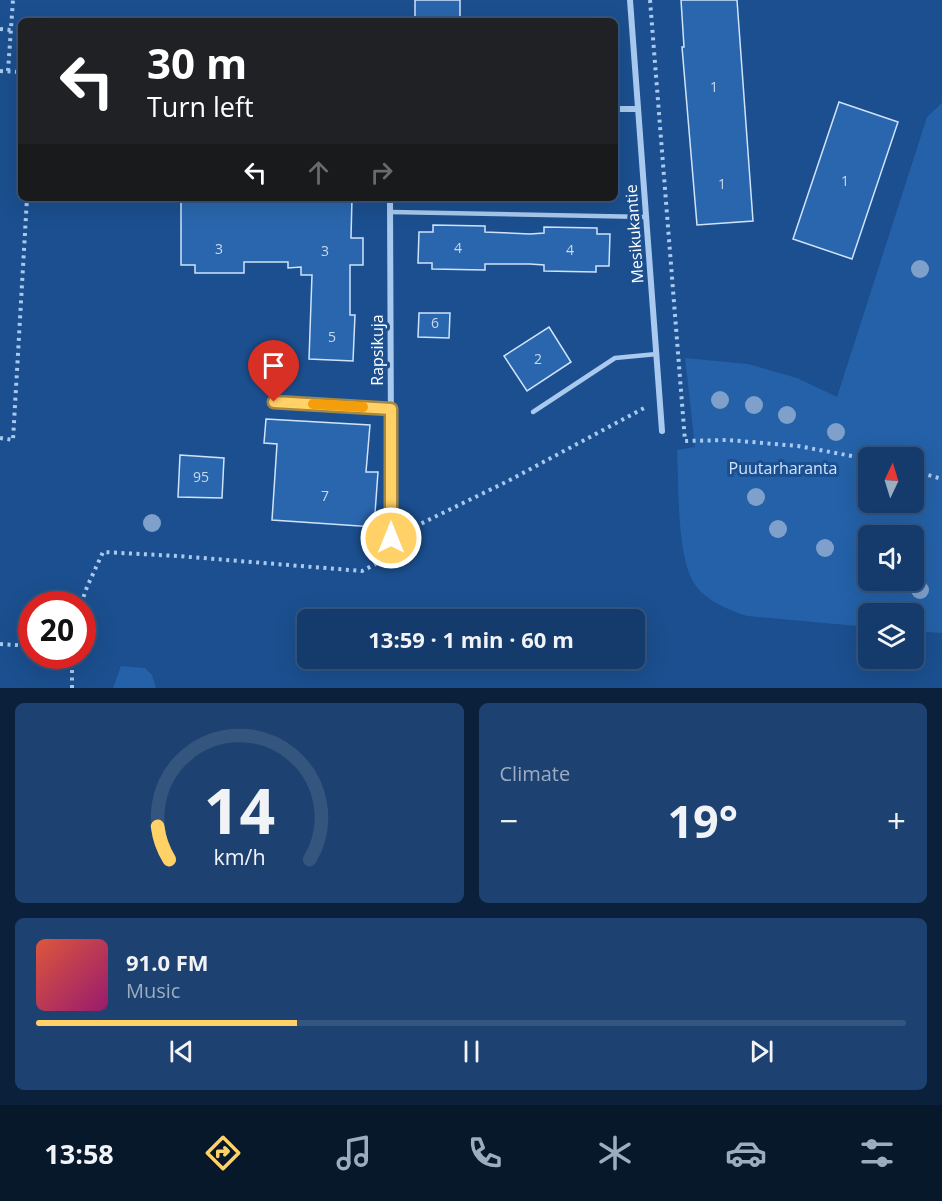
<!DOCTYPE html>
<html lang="en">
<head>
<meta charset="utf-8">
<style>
  :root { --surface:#143b6b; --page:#1d4271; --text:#f1f3f6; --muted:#9dadc1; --line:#33557e; --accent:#ffd166 }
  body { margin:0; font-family:"Open Sans",sans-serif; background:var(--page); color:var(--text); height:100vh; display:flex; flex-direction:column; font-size:22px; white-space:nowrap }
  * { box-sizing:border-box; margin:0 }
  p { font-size:20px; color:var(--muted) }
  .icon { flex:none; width:33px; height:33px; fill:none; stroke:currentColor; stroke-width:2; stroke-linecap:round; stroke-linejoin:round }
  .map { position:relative; height:688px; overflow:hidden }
  .drawer { display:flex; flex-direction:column; gap:15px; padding:15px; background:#0b203b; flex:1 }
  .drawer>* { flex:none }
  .hud { position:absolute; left:18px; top:18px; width:600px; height:183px; border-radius:9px; box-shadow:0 6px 24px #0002,0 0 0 2px var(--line); background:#202124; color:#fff; overflow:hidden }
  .needle { width:39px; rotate:4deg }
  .controls { position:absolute; left:858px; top:447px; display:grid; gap:12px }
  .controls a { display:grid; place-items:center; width:66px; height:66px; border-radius:9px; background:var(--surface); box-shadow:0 6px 24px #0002,0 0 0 2px var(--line); font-size:30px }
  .speed { position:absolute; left:18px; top:591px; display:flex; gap:12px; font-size:30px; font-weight:700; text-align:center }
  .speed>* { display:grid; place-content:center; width:78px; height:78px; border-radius:50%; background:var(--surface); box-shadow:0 6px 24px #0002,0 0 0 2px var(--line); line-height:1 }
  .speed .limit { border:9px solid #d22; background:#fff; color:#111 }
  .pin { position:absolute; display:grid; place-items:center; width:51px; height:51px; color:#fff; margin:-62px -26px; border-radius:50% 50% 50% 0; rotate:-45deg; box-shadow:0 0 6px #0007 }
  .pin .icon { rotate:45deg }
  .me { position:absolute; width:66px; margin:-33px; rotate:0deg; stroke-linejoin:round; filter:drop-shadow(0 0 4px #0008) }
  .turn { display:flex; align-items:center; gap:21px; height:126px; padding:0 30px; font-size:27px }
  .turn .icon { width:78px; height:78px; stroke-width:2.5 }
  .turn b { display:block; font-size:42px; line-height:51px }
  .lanes { display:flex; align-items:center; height:57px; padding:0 30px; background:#0003; justify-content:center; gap:30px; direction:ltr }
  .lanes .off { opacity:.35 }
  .big { font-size:45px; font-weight:700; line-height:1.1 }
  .drawer .card { flex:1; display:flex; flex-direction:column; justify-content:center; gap:9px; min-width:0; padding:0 21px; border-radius:9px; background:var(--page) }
  .drawer .dial { align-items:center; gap:0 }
  .dial svg { height:156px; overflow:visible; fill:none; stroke:var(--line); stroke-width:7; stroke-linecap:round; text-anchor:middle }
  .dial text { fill:var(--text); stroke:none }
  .song { display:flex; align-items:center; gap:18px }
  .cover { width:72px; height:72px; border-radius:9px; background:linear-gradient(135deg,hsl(10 70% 55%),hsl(320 70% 35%)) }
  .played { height:6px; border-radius:3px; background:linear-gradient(90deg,var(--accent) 30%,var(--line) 30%) }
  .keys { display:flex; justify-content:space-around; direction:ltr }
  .heat { display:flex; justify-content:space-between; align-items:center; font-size:33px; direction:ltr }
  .drawer .tiles { flex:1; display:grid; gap:15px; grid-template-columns:1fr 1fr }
  .card:last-child { grid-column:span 2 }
  .trip { position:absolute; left:297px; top:609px; width:348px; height:60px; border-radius:9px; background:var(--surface); box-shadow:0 6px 24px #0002,0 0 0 2px var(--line); font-weight:700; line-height:60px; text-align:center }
  .menu { display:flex; height:96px; justify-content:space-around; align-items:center; background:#08182b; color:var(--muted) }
  .menu .icon { width:42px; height:42px }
  .menu .current { color:var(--accent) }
  .menu b { font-size:27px; color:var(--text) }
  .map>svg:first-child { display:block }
  .green { fill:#2461a8; fill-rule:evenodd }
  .building { fill:#2a66ad; stroke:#cfe3fa; stroke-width:1.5 }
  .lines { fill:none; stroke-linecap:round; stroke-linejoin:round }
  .path { stroke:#a9c9ee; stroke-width:4; stroke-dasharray:3 4.5; stroke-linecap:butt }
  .lane { stroke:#a9c9ee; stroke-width:4.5 }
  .street { stroke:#a9c9ee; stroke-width:6 }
  .tree { fill:#7ea0ca }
  .route-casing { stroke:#a68842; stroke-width:15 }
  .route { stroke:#ffd166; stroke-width:10 }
  .slow { stroke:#f59e0b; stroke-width:10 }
  .labels { text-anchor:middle; stroke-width:6; stroke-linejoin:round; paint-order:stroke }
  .number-label { font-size:14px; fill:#cad9ea }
  .street-label { font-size:16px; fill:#fff; stroke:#1b4f8f }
  .park-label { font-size:16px; fill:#cfe3fa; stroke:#1b4f8f }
</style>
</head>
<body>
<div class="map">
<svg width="942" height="688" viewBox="0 0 942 688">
  <rect width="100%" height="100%" fill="#1b4f8f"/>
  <!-- green -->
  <g class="green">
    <path d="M942,103V633L914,631V614H868V627L747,616C729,610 708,602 696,586C676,560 679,484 677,450L695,447L685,358L748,364L797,378L837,397L927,117ZM868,458H914V502H868ZM868,536H914V580H868Z"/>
    <polygon points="121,666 145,668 152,675 156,688 113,688"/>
  </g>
  <!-- building -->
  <g class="building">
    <rect x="415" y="0" width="45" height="21"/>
    <polygon points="681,0 737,0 753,221 697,225 682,47 684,47"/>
    <polygon points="839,102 898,122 852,259 793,239"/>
    <polygon points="181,198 352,198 351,238 363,238 363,265 350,265 350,315 355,315 353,361 309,359 312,275 301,275 301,267 288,268 288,262 244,262 244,273 195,273 195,265 181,265"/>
    <polygon points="433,225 485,226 485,232 530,234 544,233 544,227 597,228 597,234 610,234 609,266 596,266 596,272 544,271 544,265 530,264 485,264 485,270 432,269 432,263 418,263 419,232 433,232"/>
    <polygon points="419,313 450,313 449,338 418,337"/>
    <polygon points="549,327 571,362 527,391 504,356"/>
    <polygon points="266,419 370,425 366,472 378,472 374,527 272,520 277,444 264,443"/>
    <polygon points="180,455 224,458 222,498 178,497"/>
  </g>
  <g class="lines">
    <!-- path -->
    <g class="path">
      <polyline points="650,0 685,441 728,440 798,446 868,459"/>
      <polyline points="0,29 11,30"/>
      <polyline points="0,71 21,72"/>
      <polyline points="8,71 13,0"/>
      <polyline points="0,438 13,440 27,198"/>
      <polyline points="914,471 942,479"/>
      <polyline points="408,530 508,481 646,407"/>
      <polyline points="81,604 87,587 103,552 178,556 362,571 391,556 391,552"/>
      <polyline points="0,644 32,646"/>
      <polyline points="72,688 72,656"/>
    </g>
    <!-- lane -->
    <g class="lane">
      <polyline points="391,212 647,217"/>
      <polyline points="274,402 391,409"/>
      <polyline points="533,412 615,358 657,354"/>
      <polyline points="391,440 391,538"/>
    </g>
    <!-- street -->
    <g class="street">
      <polyline points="630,0 662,431"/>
      <polyline points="615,109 638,109"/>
      <polyline points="390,198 391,440"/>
    </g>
  </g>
  <!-- trees -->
  <g class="tree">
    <circle cx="920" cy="269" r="9"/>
    <circle cx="720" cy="400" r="9"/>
    <circle cx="754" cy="405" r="9"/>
    <circle cx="787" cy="415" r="9"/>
    <circle cx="836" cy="432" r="9"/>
    <circle cx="756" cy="497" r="9"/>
    <circle cx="152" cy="523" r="9"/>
    <circle cx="778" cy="529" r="9"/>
    <circle cx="825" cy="548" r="9"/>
    <circle cx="920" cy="590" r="9"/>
  </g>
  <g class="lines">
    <!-- route casing -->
    <g class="route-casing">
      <polyline id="route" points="274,402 391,409 391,538"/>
    </g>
    <!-- route -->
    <use href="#route" class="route"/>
    <!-- slow -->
    <polyline class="slow" points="313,404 363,407"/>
  </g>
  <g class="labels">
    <!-- number labels -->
    <g class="number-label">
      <text x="714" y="92">1</text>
      <text x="845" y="186">1</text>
      <text x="722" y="189">1</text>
      <text x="458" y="253">4</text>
      <text x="219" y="254">3</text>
      <text x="570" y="255">4</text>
      <text x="325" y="256">3</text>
      <text x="435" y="328">6</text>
      <text x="332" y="342">5</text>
      <text x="538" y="364">2</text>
      <text x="201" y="482">95</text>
      <text x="325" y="501">7</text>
    </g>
    <!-- street labels -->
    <g class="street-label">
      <text transform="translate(634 234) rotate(-94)" y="6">Mesikukantie</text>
      <text transform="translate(377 350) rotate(-90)" y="6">Rapsikuja</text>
    </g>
    <!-- park labels -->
    <g class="park-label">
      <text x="783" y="474">Puutarharanta</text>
    </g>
  </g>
</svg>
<div class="controls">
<a><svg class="needle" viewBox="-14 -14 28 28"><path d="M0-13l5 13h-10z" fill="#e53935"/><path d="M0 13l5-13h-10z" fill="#9dadc1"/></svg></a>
<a><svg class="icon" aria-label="sound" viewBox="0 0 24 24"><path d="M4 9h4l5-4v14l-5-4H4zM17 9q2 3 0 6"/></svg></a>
<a><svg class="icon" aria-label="layers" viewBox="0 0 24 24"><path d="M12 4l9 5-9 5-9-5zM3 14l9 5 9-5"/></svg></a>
</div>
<div class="speed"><div class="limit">20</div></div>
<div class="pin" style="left:274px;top:402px;background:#d93025"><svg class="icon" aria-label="arrive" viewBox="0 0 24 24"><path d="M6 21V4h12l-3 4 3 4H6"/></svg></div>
<svg class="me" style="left:391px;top:538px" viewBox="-20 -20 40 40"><circle r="17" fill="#ffd166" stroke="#fff" stroke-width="3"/><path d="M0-11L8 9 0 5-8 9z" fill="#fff"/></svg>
<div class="trip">13:59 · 1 min · 60 m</div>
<div class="hud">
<div class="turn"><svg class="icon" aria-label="left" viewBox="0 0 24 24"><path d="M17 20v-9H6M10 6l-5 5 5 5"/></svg><div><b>30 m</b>Turn left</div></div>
<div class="lanes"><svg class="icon" aria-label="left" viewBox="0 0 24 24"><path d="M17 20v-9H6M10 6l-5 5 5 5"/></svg><svg class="icon off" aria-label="ahead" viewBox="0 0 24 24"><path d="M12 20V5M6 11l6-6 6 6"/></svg><svg class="icon off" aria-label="right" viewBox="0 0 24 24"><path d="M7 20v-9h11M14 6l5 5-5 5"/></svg></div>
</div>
</div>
<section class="drawer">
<div class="tiles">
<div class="card dial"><svg viewBox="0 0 100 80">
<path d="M14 69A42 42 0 1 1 86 69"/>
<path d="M14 69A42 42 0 0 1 8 52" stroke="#ffd166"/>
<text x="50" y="56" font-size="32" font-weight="700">14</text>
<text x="50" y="72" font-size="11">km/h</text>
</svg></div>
<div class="card"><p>Climate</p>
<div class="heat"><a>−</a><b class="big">19°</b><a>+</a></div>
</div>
<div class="card">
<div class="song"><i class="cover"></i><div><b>91.0 FM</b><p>Music</p></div></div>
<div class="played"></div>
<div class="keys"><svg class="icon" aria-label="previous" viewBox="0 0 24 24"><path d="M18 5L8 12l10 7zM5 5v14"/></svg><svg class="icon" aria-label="pause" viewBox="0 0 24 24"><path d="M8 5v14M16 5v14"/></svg><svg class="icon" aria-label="next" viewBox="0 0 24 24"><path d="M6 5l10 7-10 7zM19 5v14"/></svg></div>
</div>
</div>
</section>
<nav class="menu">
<b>13:58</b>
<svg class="icon current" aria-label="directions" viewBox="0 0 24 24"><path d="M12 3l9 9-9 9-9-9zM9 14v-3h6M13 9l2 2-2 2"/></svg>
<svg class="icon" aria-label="music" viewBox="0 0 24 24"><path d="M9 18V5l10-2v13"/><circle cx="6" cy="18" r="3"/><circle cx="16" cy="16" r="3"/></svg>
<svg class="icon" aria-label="phone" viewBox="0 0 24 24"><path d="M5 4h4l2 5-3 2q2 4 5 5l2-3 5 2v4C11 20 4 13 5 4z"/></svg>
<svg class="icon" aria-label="climate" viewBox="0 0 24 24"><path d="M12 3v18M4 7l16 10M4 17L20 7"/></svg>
<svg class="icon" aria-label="car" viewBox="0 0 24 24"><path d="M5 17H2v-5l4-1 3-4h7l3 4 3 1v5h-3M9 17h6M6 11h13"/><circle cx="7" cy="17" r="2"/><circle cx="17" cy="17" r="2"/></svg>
<svg class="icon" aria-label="filters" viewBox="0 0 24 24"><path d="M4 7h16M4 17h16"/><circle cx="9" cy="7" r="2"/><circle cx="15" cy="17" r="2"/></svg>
</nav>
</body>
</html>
